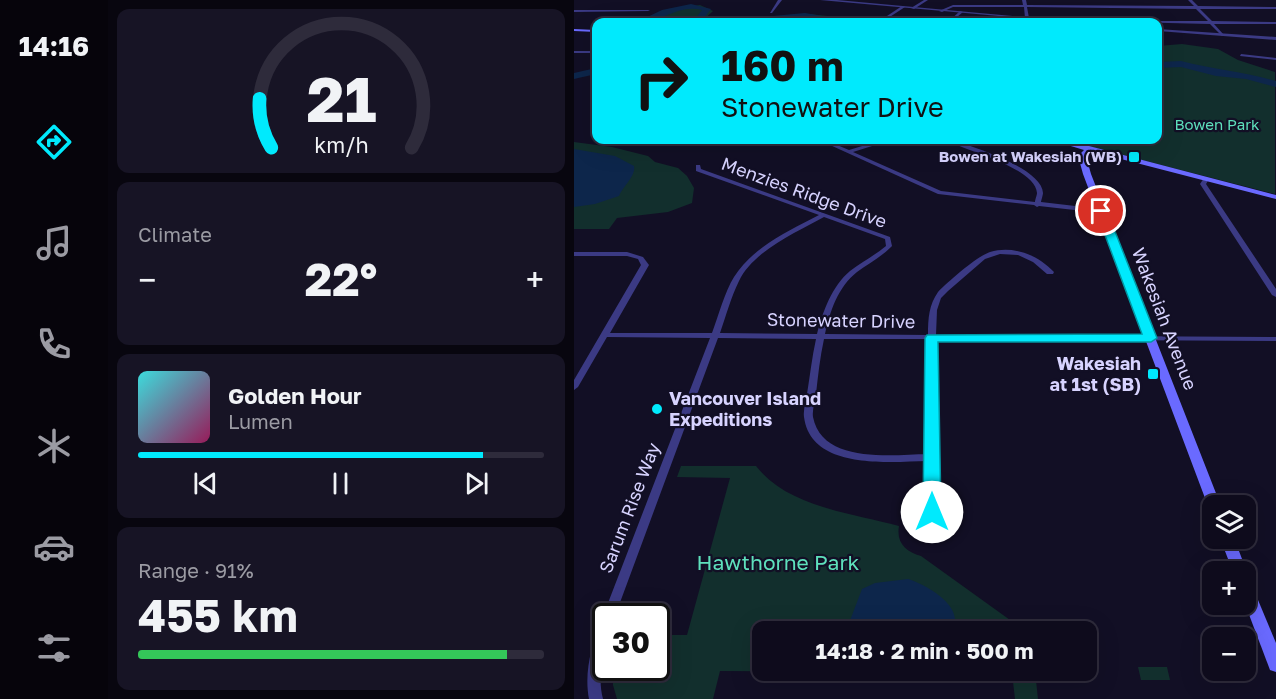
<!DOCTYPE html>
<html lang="en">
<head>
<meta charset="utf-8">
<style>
  :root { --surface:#0e0b1c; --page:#171425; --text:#f1f3f6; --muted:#9b9ba3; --line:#2e2b3b; --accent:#00eafd }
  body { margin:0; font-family:"Golos Text",sans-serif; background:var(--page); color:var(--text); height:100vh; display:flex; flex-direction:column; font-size:22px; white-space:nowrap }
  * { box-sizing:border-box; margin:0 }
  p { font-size:20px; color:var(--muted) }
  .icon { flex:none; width:33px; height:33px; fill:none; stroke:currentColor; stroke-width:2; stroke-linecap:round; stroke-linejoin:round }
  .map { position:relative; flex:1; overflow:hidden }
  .drawer { display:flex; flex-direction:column; gap:9px; padding:9px; background:#08060f; width:466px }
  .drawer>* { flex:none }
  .guide { position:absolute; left:18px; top:18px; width:570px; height:126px; border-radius:12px; box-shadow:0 6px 24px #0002,0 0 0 2px var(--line); background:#00eafd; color:#111; overflow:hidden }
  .fabs { position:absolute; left:628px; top:495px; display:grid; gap:12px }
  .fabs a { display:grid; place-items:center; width:54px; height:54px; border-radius:12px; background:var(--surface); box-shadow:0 6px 24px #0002,0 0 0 2px var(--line); font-size:30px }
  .speed { position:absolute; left:18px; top:603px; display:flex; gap:12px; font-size:30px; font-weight:700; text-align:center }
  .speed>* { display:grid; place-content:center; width:78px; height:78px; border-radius:50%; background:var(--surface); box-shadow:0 6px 24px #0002,0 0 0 2px var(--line); line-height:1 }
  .speed .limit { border:3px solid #111; border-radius:9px; background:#fff; color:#111 }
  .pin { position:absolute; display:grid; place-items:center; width:51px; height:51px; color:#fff; margin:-26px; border:3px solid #fff; border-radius:50%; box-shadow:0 2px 6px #0007 }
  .me { position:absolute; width:66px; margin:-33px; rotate:0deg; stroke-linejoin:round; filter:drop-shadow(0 0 4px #0008) }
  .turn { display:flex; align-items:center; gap:21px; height:126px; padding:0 30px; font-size:27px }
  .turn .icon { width:78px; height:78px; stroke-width:2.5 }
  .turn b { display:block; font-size:42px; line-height:51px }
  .big { font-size:45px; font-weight:700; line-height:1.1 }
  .drawer .tile { flex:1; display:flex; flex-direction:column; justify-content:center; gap:9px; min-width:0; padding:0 21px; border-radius:12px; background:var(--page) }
  .drawer .dial { align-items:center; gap:0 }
  .dial svg { height:156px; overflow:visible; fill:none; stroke:var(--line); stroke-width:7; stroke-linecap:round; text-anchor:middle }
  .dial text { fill:var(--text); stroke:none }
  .song { display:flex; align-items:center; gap:18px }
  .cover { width:72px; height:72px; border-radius:9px; background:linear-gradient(135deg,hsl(180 70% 55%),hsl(330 70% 35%)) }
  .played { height:6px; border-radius:3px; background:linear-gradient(90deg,var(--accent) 85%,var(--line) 85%) }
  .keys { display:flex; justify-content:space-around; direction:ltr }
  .heat { display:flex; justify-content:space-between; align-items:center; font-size:33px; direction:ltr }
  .charge { height:9px; border-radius:4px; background:linear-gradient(90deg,#34c759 91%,var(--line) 0) }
  .trip { position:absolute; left:178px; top:621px; width:345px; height:60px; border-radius:12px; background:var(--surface); box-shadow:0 6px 24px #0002,0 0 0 2px var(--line); font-weight:700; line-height:60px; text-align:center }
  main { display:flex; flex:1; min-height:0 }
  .tab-bar { display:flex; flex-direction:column; width:108px; justify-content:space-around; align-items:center; background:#06040b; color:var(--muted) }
  .tab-bar .icon { width:42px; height:42px }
  .tab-bar .active { color:var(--accent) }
  .tab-bar b { font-size:27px; color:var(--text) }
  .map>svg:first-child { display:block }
  .green { fill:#122f2d }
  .water { fill:#0d264b }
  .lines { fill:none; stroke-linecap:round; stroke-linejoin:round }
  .river { fill:#0d264b; fill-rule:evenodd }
  .minor { fill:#3b3a84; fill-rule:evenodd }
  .tertiary { fill:#3b3a84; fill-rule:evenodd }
  .secondary { fill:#6a6aff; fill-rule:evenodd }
  .route { fill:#00eafd; stroke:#0098a4; stroke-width:1.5 }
  .poi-dot { fill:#00eafd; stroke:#120f25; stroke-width:2 }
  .labels { text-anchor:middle; stroke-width:4.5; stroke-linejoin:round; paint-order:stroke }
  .far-park-label { font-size:15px; fill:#5ee0bc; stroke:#120f25 }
  .far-poi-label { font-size:15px; font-weight:bold; fill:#d7d3ff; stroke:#120f25; text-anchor:end }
  .street-label { font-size:18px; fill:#d7d3ff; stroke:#120f25 }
  .poi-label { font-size:18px; font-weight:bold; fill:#d7d3ff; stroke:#120f25; text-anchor:end }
  .near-park-label { font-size:21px; fill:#5ee0bc; stroke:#120f25 }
</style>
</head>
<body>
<main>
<nav class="tab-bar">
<b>14:16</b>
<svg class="icon active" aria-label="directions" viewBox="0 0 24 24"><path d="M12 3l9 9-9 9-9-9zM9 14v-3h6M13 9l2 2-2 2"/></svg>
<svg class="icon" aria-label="music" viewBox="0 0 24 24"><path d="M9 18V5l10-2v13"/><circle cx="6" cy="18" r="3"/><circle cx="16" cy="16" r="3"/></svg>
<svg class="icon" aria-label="phone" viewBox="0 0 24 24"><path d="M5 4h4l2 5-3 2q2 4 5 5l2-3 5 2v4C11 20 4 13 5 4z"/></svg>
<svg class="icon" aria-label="climate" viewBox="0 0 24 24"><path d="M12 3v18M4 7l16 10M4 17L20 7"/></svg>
<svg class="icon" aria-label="car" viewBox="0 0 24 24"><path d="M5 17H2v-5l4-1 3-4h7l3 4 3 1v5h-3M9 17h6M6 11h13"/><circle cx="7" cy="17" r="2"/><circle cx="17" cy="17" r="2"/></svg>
<svg class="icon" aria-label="filters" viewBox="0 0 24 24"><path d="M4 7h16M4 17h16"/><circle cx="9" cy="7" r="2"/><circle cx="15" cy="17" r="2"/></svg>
</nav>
<section class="drawer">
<div class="tile dial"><svg viewBox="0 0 100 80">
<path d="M14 69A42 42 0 1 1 86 69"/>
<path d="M14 69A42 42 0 0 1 8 44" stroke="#00eafd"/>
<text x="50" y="56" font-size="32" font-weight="700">21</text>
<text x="50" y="72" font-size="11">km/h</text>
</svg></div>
<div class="tile"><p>Climate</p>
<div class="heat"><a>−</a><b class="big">22°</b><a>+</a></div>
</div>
<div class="tile">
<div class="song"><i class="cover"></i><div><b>Golden Hour</b><p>Lumen</p></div></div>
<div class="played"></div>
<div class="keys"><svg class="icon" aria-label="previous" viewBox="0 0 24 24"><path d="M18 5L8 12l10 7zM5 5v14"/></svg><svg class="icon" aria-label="pause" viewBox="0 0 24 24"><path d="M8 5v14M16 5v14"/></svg><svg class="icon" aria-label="next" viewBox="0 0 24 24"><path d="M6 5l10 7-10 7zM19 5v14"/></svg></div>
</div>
<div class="tile"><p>Range · 91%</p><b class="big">455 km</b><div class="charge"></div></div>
</section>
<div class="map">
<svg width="702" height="699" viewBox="0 0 702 699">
  <rect width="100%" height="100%" fill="#120f25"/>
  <!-- green -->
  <g class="green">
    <polygon points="126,5 139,11 127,22 63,22 94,9"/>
    <polygon points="235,14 263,17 265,22 177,22"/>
    <polygon points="608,44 644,49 664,60 701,72 701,194 513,146 512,142 501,140 584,140 584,46"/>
    <polygon points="0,142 38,147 74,156 81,162 104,168 113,176 120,188 118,203 94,212 43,218 35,229 0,229"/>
    <path d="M107,466H182C214,507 277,513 325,526C322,543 332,552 347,556L443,625H455L456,631L189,632V670L461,671L464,699H441L438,673L146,671L139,699H43L39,685V668H82L83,635H113L156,478L103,477Z"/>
    <polygon points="564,667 593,667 596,680 567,680"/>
  </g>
  <!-- water -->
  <g class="water">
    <path d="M0,149L41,156L60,166C62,176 49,186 45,196L21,204L0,207Z"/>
    <path d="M334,579C353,585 392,607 378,631H272L288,589L301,583Z"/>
  </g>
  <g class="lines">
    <!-- river -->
    <g class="river">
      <path d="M117,4L137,9L127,22H119L128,10C104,4 85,24 63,22L88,10Z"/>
      <polygon points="231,13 254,17 264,22 231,18 176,22 199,16"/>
      <path d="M607,61C638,69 670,72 702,81V87L672,79L642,76L607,67L584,68V62Z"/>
      <polygon points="22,68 22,74 0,79 0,73"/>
    </g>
    <!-- minor -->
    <g class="minor">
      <polygon points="204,0 208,0 198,13 196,13"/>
      <polygon points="350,0 354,0 340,9 337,8"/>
      <polygon points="448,0 452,0 453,5 620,6 614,0 618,0 624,6 702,7 702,9 626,9 638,21 702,22 702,24 640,24 650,35 648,36 636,24 552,22 554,21 634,21 622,9 453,7 455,18 453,19 451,18 450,7 379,7 368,12 365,11 379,5 449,5"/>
      <polygon points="328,6 331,7 308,22 304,22"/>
      <polygon points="0,10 74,10 76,11 0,12"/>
      <polygon points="386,11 389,12 377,22 374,22"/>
      <polygon points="444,16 447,17 442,22 439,22"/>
      <rect x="0" y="51" width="22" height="2"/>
      <polygon points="667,54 702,58 702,60 666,56"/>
      <path d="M245,140H251L275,150L308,140H314V141L279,152L367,191L461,202C461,200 463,195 463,193C461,167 391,151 372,140H379C399,147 468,168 469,193C469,195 467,201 467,202L527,209L530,211L527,213L465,206L463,207L460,205L364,194Z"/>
      <path d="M122,165H126L127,169L316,237L318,246L317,247C307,257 294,264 283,272C264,287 256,311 251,334L354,335C354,318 355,305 364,292C376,280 402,257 416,252C439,245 464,255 480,272L479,274H473L459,262L444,255L426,254L411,259L374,291L367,298L363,310L362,335L702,337V341L362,339L363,512L354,535L350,536L346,535L345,532L353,512V461C314,462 237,470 230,417C229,410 232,401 233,394C236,375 238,357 242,339L144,338L41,616H32C32,626 33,637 31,646C28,665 24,680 29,699H15C10,673 17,645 28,621L31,620L29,616L136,338L33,337L4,387L0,390V380L67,265L64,259L53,256H0V252H53L69,257L75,265L36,333H138C144,317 151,291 160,277C179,247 214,231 245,215L122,171ZM250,217L311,239L312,246C301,255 288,262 276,271C258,286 249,311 243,334L146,333C152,316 157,297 165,281C179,251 223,232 250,217ZM250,339H354L353,454C318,455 248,464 239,417C238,410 241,402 242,394C244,376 246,357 250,339Z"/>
      <polygon points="632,177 635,179 632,184 702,289 702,297 698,295 626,184 630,178"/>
    </g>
    <!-- tertiary -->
    <g class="tertiary">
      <polygon points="246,0 263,0 504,22 492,22"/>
      <polygon points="584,29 702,37 702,40 584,31"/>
    </g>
    <!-- secondary -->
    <g class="secondary">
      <polygon points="0,29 22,30 22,32 0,31"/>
      <polygon points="477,140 486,140 515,146 702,195 702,199 516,151 512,156 517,174 647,506 639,506 639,510 634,506 509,174 504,156 510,150"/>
      <polygon points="646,538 660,538 673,572 672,574 672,572 659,572"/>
      <polygon points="672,582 677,584 679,588 702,643 702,672 696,670 671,604"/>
    </g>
  </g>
  <!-- route -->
  <polygon class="route" points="527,208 533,211 583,338 577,342 364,342 367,512 364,517 358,519 352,517 349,512 351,338 353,335 568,334 522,211"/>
  <!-- markers -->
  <g class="poi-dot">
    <rect x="554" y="151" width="12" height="12" rx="3"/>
    <rect x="573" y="368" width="12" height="12" rx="3"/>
    <circle cx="83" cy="409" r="6"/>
  </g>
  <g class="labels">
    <!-- far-park labels -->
    <g class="far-park-label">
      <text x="643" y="130">Bowen Park</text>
    </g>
    <!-- far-poi labels -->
    <g class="far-poi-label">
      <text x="548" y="162">Bowen at Wakesiah (WB)</text>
    </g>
    <!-- street labels -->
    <g class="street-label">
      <text transform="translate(230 193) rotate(20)" y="6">Menzies Ridge Drive</text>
      <text transform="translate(590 319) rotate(69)" y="6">Wakesiah Avenue</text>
      <text transform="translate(267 321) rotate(1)" y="6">Stonewater Drive</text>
      <text transform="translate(56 508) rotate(-69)" y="6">Sarum Rise Way</text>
    </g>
    <!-- poi labels -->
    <g class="poi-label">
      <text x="567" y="370">Wakesiah<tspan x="567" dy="21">at 1st (SB)</tspan></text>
      <text x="95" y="405" text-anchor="start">Vancouver Island<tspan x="95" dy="21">Expeditions</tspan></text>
    </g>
    <!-- near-park labels -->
    <g class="near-park-label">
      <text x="204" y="570">Hawthorne Park</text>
    </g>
  </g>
</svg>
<div class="fabs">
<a><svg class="icon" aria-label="layers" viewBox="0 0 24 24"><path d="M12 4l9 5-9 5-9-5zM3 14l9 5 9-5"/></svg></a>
<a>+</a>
<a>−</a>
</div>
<div class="speed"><div class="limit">30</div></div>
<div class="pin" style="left:527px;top:211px;background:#d93025"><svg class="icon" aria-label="arrive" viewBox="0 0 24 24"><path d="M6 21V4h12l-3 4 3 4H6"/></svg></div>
<svg class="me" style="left:358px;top:512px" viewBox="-20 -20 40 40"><circle r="19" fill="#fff"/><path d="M0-13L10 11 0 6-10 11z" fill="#00eafd"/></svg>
<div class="trip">14:18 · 2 min · 500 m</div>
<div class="guide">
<div class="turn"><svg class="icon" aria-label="right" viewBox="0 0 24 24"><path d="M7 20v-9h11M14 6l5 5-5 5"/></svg><div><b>160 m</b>Stonewater Drive</div></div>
</div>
</div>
</main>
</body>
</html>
